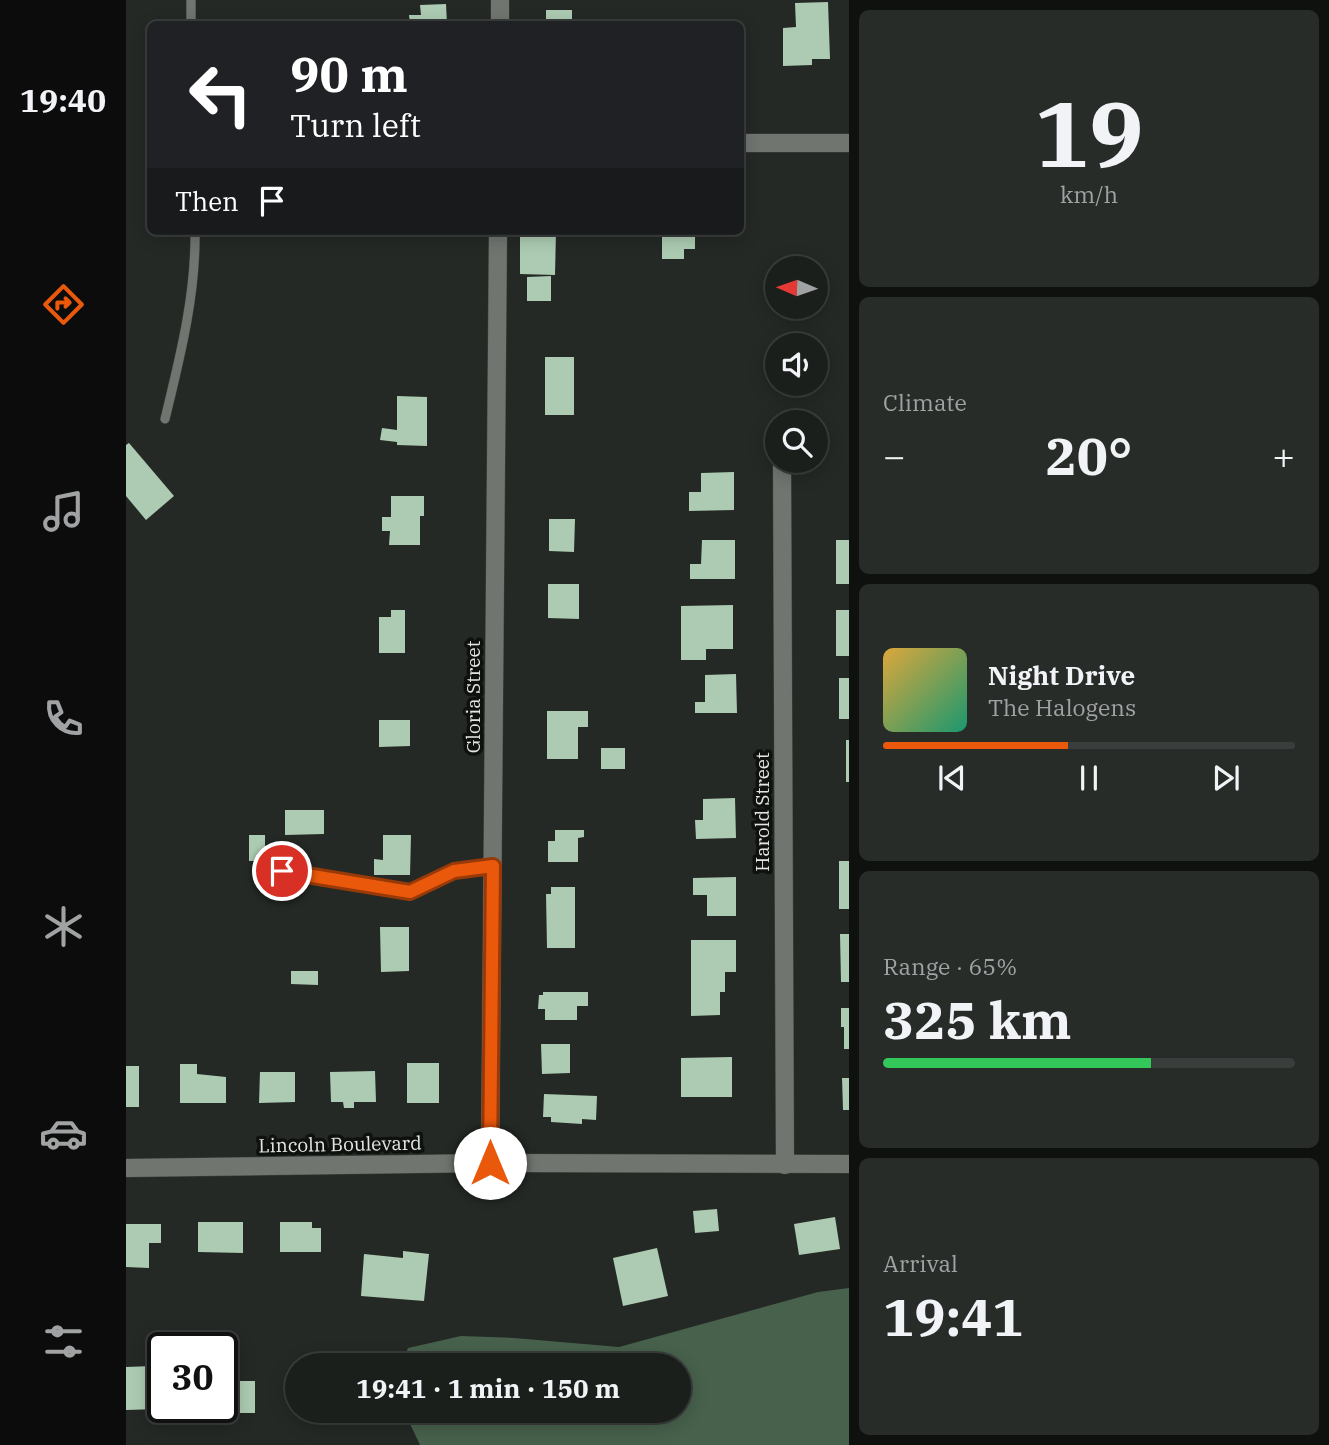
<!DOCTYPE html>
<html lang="en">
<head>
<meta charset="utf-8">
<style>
  :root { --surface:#1b1f1c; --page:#282c29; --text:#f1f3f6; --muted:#a0a2a3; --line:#393d3b; --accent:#ea580c }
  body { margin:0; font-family:"IBM Plex Serif",serif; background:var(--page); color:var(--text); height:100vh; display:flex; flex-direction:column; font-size:26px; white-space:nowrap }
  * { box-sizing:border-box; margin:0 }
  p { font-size:23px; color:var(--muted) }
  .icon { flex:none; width:38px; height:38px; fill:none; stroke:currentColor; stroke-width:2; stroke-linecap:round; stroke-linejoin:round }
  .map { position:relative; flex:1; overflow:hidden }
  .side { display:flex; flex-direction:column; gap:10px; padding:10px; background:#0f110f; width:480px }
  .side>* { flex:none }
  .top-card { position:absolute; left:21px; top:21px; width:597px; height:214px; border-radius:10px; box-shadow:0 4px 18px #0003,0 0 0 2px var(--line); background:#202124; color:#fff; overflow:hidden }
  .needle { width:46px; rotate:272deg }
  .controls { position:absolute; left:639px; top:256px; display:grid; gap:14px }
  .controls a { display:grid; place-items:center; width:63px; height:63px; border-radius:50%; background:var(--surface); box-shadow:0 4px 18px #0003,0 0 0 2px var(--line); font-size:35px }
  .speed { position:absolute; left:21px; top:1332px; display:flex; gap:14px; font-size:35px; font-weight:700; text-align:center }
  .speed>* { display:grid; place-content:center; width:91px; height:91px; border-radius:50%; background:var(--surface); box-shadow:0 4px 18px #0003,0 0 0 2px var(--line); line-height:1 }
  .speed .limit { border:4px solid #111; border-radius:10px; background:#fff; color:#111 }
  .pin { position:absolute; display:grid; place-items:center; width:60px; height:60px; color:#fff; margin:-30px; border:4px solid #fff; border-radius:50%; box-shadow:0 2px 7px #0007 }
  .me { position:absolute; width:77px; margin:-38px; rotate:0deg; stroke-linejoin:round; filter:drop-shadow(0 0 5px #0008) }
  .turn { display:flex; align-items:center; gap:24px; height:147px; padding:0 28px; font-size:32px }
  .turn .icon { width:91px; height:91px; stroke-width:2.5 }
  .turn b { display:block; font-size:49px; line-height:60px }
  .then { display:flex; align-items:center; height:66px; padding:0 28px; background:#0003; gap:14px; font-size:26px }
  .big { font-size:52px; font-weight:700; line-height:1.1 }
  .side .tile { flex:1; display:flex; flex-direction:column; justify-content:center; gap:10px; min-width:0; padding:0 24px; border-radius:10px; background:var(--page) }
  .side .dial { align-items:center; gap:0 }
  .dial b { font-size:91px; line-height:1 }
  .song { display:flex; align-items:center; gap:21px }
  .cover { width:84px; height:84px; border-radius:10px; background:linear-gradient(135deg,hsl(40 70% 55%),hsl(160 70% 35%)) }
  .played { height:7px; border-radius:4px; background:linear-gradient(90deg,var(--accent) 45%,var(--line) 45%) }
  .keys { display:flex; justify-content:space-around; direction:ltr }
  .heat { display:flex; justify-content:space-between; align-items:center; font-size:38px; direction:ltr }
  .charge { height:10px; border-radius:5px; background:linear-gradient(90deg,#34c759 65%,var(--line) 0) }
  .trip { position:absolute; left:159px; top:1353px; width:406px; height:70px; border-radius:35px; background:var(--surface); box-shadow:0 4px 18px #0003,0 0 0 2px var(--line); font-weight:700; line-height:70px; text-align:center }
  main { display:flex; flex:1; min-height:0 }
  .dock { display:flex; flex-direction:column; width:126px; justify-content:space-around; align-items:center; background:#0b0c0b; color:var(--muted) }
  .dock .icon { width:49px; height:49px }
  .dock .on { color:var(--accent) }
  .dock b { font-size:32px; color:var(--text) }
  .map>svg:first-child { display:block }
  .forest { fill:#47614c }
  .building { fill:#adcbb2 }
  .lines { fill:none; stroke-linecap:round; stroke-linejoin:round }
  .service-casing { stroke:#404441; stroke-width:10 }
  .minor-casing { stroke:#404441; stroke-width:19 }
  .service { stroke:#707570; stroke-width:9 }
  .minor { stroke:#707570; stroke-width:18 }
  .route-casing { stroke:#983908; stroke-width:18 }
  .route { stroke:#ea580c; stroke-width:12 }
  .labels { text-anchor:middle; stroke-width:7; stroke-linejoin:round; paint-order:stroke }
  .street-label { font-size:19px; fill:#e3e6e3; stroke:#0f110f }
</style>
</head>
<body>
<main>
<nav class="dock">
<b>19:40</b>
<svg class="icon on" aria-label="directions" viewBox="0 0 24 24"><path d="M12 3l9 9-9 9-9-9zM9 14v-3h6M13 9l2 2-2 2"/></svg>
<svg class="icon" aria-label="music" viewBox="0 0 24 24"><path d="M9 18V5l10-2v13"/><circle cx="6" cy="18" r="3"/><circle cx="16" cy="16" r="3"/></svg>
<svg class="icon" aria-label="phone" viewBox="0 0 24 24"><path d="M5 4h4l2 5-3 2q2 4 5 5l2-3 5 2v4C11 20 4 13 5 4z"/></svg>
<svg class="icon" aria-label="climate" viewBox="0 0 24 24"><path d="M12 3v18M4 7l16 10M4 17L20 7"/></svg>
<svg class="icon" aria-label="car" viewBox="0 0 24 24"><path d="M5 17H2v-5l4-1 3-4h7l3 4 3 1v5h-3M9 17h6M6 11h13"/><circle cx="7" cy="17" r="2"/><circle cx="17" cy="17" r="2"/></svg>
<svg class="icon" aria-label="filters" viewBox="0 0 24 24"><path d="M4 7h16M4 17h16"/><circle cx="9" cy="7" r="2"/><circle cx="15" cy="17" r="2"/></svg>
</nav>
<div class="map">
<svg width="724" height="1445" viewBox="0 0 724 1445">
  <rect width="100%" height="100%" fill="#242925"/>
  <!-- forest -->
  <polygon class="forest" points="723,1288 723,1445 294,1445 278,1411 553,1410 553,1365 275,1365 282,1348 335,1336 388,1338 493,1347 692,1292"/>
  <!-- building -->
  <g class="building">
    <polygon points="702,2 704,59 686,59 686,65 657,66 657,28 670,27 669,3"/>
    <polygon points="320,4 321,24 284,24 283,15 295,15 294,5"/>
    <rect x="420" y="10" width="26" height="14"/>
    <polygon points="394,231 430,231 429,275 394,274"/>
    <polygon points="536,231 569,231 569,249 558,249 558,259 536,259"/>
    <polygon points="425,276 425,301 401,301 401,277"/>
    <rect x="419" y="357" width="29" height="58"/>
    <polygon points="271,396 301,397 301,446 271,445 271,442 254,440 256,428 271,430"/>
    <polygon points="3,443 48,496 20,520 0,496 0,445"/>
    <polygon points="608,472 608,510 563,511 563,492 575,492 575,473"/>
    <polygon points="265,496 298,496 298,516 294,516 294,545 263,545 264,531 256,531 256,517 265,517"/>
    <polygon points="423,519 449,519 448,552 423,551"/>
    <polygon points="576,540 609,540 609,579 564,579 564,564 575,564"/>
    <rect x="710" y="540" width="14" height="44"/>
    <polygon points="422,584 453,584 453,619 422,618"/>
    <polygon points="607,605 607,649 580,649 580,660 555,660 555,606"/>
    <polygon points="265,610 279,610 279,653 253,653 253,617 265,617"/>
    <rect x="710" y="610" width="14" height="46"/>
    <polygon points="610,674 611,713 569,713 569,702 579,702 579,675"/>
    <rect x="713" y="678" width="11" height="41"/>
    <polygon points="421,711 462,711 462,727 452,727 452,759 421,759"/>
    <polygon points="253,720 284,720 284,746 253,747"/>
    <rect x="720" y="740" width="4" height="42"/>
    <rect x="475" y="748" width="24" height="21"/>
    <polygon points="609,798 610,838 570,839 569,820 577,820 577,799"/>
    <polygon points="159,810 198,810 198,834 159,835"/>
    <polygon points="429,830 458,830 458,837 452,838 452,862 422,862 422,841 429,841"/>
    <rect x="123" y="835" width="16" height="26"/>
    <polygon points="257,835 285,835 284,875 248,875 248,859 257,860"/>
    <rect x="713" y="861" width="11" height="48"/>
    <polygon points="610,877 610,916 581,916 581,895 567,895 567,878"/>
    <polygon points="425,887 449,887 449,948 421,948 420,894 425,894"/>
    <polygon points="254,927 283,927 283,971 255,972"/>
    <polygon points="714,934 724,934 724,982 715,982"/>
    <polygon points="565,940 610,940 610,972 599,972 599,992 594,992 594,1015 565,1016"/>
    <polygon points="165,971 192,971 192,985 165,984"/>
    <polygon points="417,992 462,992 462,1006 451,1006 451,1020 419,1020 419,1009 412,1009 413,995 417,995"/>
    <polygon points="715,1008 724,1008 724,1049 718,1049 718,1027 715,1027"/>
    <polygon points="415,1044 444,1044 444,1073 416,1074"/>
    <polygon points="606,1057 606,1097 555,1097 555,1058"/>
    <rect x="281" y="1063" width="32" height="40"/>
    <polygon points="54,1064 71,1064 71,1074 100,1077 100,1103 54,1103"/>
    <rect x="0" y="1066" width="13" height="41"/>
    <polygon points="249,1071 250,1102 228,1102 228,1108 218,1108 217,1102 205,1102 204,1072"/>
    <polygon points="134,1072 169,1072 169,1102 133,1103"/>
    <polygon points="716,1078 724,1078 724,1110 717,1110"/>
    <polygon points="418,1094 471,1096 470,1120 456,1119 456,1124 425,1122 425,1117 417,1117"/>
    <polygon points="591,1209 593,1231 569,1233 567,1211"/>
    <polygon points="709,1217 714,1249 673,1255 668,1224"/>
    <polygon points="72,1222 117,1222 117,1253 72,1252"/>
    <polygon points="154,1222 186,1222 186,1228 195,1228 195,1252 154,1252"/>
    <polygon points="0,1224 35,1224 35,1243 23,1243 23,1268 0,1267"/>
    <polygon points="531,1248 542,1296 497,1306 487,1258"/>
    <polygon points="277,1251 303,1254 298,1301 235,1296 238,1254 277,1258"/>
    <polygon points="26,1366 27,1395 34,1395 34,1409 0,1410 0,1367"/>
    <rect x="164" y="1377" width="8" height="33"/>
    <polygon points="96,1381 129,1381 129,1413 88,1413 88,1407 96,1407"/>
  </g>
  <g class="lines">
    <!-- service casing -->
    <g class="service-casing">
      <g id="service">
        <polyline points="65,0 65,24"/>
        <path d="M39,419C54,357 70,295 69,231"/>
        <polyline points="156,871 284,892 328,871 367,866"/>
      </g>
    </g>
    <!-- minor casing -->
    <g class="minor-casing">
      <g id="minor">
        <polyline points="374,24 374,0"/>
        <polyline points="614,143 724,143"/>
        <polyline points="656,460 659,1165"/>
        <polyline points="364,1163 372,231"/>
        <polyline points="0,1168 364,1163 724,1164"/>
      </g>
    </g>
    <!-- service -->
    <use href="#service" class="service"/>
    <!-- minor -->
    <use href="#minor" class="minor"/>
  </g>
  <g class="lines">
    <!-- route casing -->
    <g class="route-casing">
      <polyline id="route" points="156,871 284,892 328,871 367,866 364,1163"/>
    </g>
    <!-- route -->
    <use href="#route" class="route"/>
  </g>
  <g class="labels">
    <!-- street labels -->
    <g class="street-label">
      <text transform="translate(347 697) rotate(-90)" y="7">Gloria Street</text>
      <text transform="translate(636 812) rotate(-90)" y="7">Harold Street</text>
      <text transform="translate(214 1144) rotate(-1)" y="7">Lincoln Boulevard</text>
    </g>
  </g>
</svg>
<div class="controls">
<a><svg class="needle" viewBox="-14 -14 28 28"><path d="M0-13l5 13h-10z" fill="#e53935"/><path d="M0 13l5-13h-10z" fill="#a0a2a3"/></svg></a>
<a><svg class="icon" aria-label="sound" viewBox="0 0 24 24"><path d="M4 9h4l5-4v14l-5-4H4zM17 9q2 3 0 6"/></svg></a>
<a><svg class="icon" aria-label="search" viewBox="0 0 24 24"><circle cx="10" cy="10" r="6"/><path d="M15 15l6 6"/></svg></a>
</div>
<div class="speed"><div class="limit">30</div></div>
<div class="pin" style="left:156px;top:871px;background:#d93025"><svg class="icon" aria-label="arrive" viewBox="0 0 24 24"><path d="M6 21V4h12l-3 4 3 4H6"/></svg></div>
<svg class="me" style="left:364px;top:1163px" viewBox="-20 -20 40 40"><circle r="19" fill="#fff"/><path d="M0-13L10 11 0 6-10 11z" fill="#ea580c"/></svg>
<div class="trip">19:41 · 1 min · 150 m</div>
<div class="top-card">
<div class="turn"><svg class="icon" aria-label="left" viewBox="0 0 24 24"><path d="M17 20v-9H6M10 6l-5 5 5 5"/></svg><div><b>90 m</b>Turn left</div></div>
<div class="then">Then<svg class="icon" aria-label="arrive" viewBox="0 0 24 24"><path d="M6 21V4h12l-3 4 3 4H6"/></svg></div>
</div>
</div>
<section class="side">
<div class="tile dial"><b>19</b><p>km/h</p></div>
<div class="tile"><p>Climate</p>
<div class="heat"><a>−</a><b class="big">20°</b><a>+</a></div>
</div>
<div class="tile">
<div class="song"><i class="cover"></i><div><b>Night Drive</b><p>The Halogens</p></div></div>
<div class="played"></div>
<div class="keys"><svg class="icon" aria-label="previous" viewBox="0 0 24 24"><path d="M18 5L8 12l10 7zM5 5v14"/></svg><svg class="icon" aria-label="pause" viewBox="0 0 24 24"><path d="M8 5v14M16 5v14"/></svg><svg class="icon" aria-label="next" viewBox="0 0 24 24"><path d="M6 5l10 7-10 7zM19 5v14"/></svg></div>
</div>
<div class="tile"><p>Range · 65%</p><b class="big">325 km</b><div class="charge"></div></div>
<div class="tile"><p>Arrival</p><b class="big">19:41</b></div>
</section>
</main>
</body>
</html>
